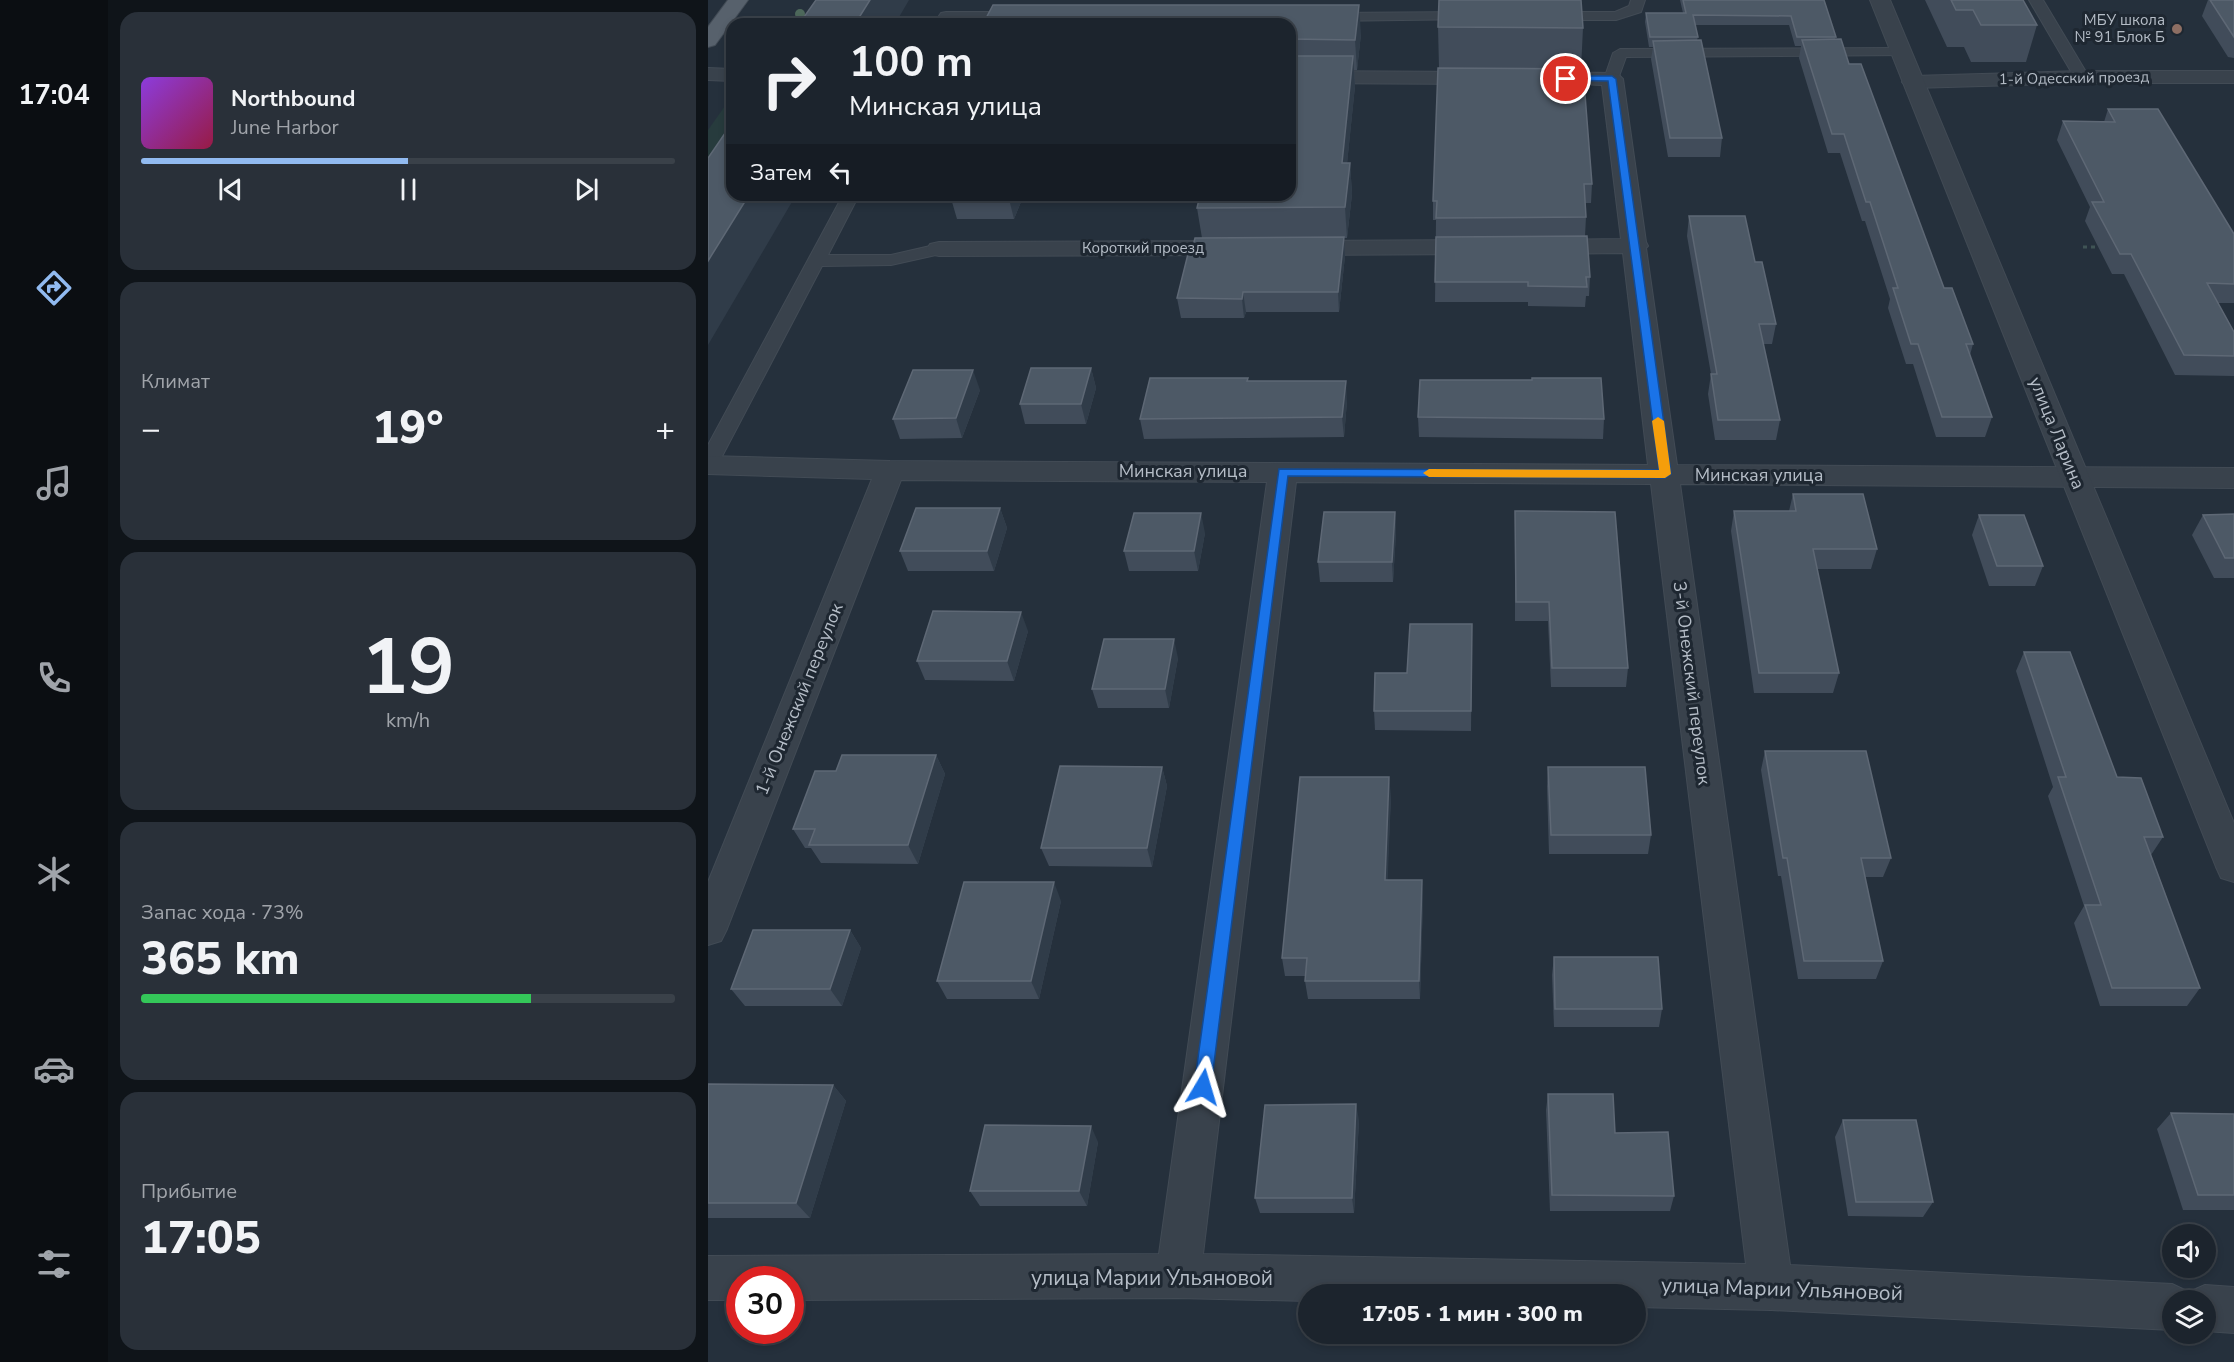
<!DOCTYPE html>
<html lang="ru">
<head>
<meta charset="utf-8">
<style>
  :root { --surface:#1c242d; --page:#293039; --text:#f1f3f6; --muted:#a0a4aa; --line:#3a4149; --accent:#91baf0 }
  body { margin:0; font-family:"Nunito Sans",sans-serif; background:var(--page); color:var(--text); height:100vh; display:flex; flex-direction:column; font-size:22px; white-space:nowrap }
  * { box-sizing:border-box; margin:0 }
  p { font-size:20px; color:var(--muted) }
  .icon { flex:none; width:33px; height:33px; fill:none; stroke:currentColor; stroke-width:2; stroke-linecap:round; stroke-linejoin:round }
  .map { position:relative; flex:1; overflow:hidden }
  .details { display:flex; flex-direction:column; gap:12px; padding:12px; background:#0f1419; width:600px }
  .details>* { flex:none }
  .hud { position:absolute; left:18px; top:18px; width:570px; height:183px; border-radius:18px; box-shadow:0 3px 9px #0003,0 0 0 2px var(--line); background:#1c242d; color:var(--text); overflow:hidden }
  .controls { position:absolute; left:1454px; top:1224px; display:grid; gap:12px }
  .controls a { display:grid; place-items:center; width:54px; height:54px; border-radius:50%; background:var(--surface); box-shadow:0 3px 9px #0003,0 0 0 2px var(--line); font-size:30px }
  .speed { position:absolute; left:18px; top:1266px; display:flex; gap:12px; font-size:30px; font-weight:700; text-align:center }
  .speed>* { display:grid; place-content:center; width:78px; height:78px; border-radius:50%; background:var(--surface); box-shadow:0 3px 9px #0003,0 0 0 2px var(--line); line-height:1 }
  .speed .limit { border:9px solid #d22; background:#fff; color:#111 }
  .pin { position:absolute; display:grid; place-items:center; width:51px; height:51px; color:#fff; margin:-26px; border:3px solid #fff; border-radius:50%; box-shadow:0 2px 6px #0007 }
  .me { position:absolute; width:66px; margin:-33px; rotate:7deg; stroke-linejoin:round; filter:drop-shadow(0 0 4px #0008) }
  .turn { display:flex; align-items:center; gap:21px; height:126px; padding:0 24px; font-size:27px }
  .turn .icon { width:78px; height:78px; stroke-width:2.5 }
  .turn b { display:block; font-size:42px; line-height:51px }
  .then { display:flex; align-items:center; height:57px; padding:0 24px; background:#0003; gap:12px; font-size:22px }
  .big { font-size:45px; font-weight:800; line-height:1.1 }
  .details .tile { flex:1; display:flex; flex-direction:column; justify-content:center; gap:9px; min-width:0; padding:0 21px; border-radius:18px; background:var(--page) }
  .details .dial { align-items:center; gap:0 }
  .dial b { font-size:78px; line-height:1 }
  .song { display:flex; align-items:center; gap:18px }
  .cover { width:72px; height:72px; border-radius:9px; background:linear-gradient(135deg,hsl(270 70% 55%),hsl(340 70% 35%)) }
  .played { height:6px; border-radius:3px; background:linear-gradient(90deg,var(--accent) 50%,var(--line) 50%) }
  .keys { display:flex; justify-content:space-around; direction:ltr }
  .heat { display:flex; justify-content:space-between; align-items:center; font-size:33px; direction:ltr }
  .charge { height:9px; border-radius:4px; background:linear-gradient(90deg,#34c759 73%,var(--line) 0) }
  .trip { position:absolute; left:590px; top:1284px; width:348px; height:60px; border-radius:30px; background:var(--surface); box-shadow:0 3px 9px #0003,0 0 0 2px var(--line); font-weight:800; line-height:60px; text-align:center }
  main { display:flex; flex:1; min-height:0 }
  .tab-bar { display:flex; flex-direction:column; width:108px; justify-content:space-around; align-items:center; background:#0b0e12; color:var(--muted) }
  .tab-bar .icon { width:42px; height:42px }
  .tab-bar .current { color:var(--accent) }
  .tab-bar b { font-size:27px; color:var(--text) }
  .map>svg:first-child { display:block }
  .green { fill:#273b3d }
  .lines { fill:none; stroke-linecap:round; stroke-linejoin:round }
  .service-casing { stroke:#424b55; stroke-width:2 }
  .minor-casing { stroke:#424b55; stroke-width:2 }
  .tertiary-casing { stroke:#424b55; stroke-width:2 }
  .primary-casing { stroke:#424b55; stroke-width:2 }
  .path { stroke:#405455; stroke-width:3; stroke-dasharray:4 4; stroke-linecap:butt }
  .service { fill:#39424c; fill-rule:evenodd }
  .minor { fill:#39424c; fill-rule:evenodd }
  .tertiary { fill:#39424c; fill-rule:evenodd }
  .primary { fill:#57616c; fill-rule:evenodd }
  .tree { fill:#4d685b }
  .wall { fill:#414c5a }
  .shaded-wall { fill:#303c49 }
  .building { fill:#4d5966; stroke:#5e6875; stroke-width:1.5 }
  .route { fill:#1a73e8; stroke:#114b97; stroke-width:1.5 }
  .slow { fill:#f59e0b }
  .education-dot { fill:#8d6e63; stroke:#1e2731; stroke-width:2 }
  .labels { text-anchor:middle; stroke-width:6; stroke-linejoin:round; paint-order:stroke }
  .far-poi-label { font-size:15px; fill:#b5bdc7; stroke:#1e2731; text-anchor:end }
  .far-street-label { font-size:15px; fill:#b5bdc7; stroke:#1e2731 }
  .street-label { font-size:18px; fill:#b5bdc7; stroke:#1e2731 }
  .near-street-label { font-size:21px; fill:#b5bdc7; stroke:#1e2731 }
</style>
</head>
<body>
<main>
<nav class="tab-bar">
<b>17:04</b>
<svg class="icon current" aria-label="directions" viewBox="0 0 24 24"><path d="M12 3l9 9-9 9-9-9zM9 14v-3h6M13 9l2 2-2 2"/></svg>
<svg class="icon" aria-label="music" viewBox="0 0 24 24"><path d="M9 18V5l10-2v13"/><circle cx="6" cy="18" r="3"/><circle cx="16" cy="16" r="3"/></svg>
<svg class="icon" aria-label="phone" viewBox="0 0 24 24"><path d="M5 4h4l2 5-3 2q2 4 5 5l2-3 5 2v4C11 20 4 13 5 4z"/></svg>
<svg class="icon" aria-label="climate" viewBox="0 0 24 24"><path d="M12 3v18M4 7l16 10M4 17L20 7"/></svg>
<svg class="icon" aria-label="car" viewBox="0 0 24 24"><path d="M5 17H2v-5l4-1 3-4h7l3 4 3 1v5h-3M9 17h6M6 11h13"/><circle cx="7" cy="17" r="2"/><circle cx="17" cy="17" r="2"/></svg>
<svg class="icon" aria-label="filters" viewBox="0 0 24 24"><path d="M4 7h16M4 17h16"/><circle cx="9" cy="7" r="2"/><circle cx="15" cy="17" r="2"/></svg>
</nav>
<section class="details">
<div class="tile">
<div class="song"><i class="cover"></i><div><b>Northbound</b><p>June Harbor</p></div></div>
<div class="played"></div>
<div class="keys"><svg class="icon" aria-label="previous" viewBox="0 0 24 24"><path d="M18 5L8 12l10 7zM5 5v14"/></svg><svg class="icon" aria-label="pause" viewBox="0 0 24 24"><path d="M8 5v14M16 5v14"/></svg><svg class="icon" aria-label="next" viewBox="0 0 24 24"><path d="M6 5l10 7-10 7zM19 5v14"/></svg></div>
</div>
<div class="tile"><p>Климат</p>
<div class="heat"><a>−</a><b class="big">19°</b><a>+</a></div>
</div>
<div class="tile dial"><b>19</b><p>km/h</p></div>
<div class="tile"><p>Запас хода · 73%</p><b class="big">365 km</b><div class="charge"></div></div>
<div class="tile"><p>Прибытие</p><b class="big">17:05</b></div>
</section>
<div class="map">
<svg width="1526" height="1362" viewBox="0 0 1526 1362">
  <rect width="100%" height="100%" fill="#25303c"/>
  <!-- green -->
  <polygon class="green" points="24,96 24,143 0,179 0,130"/>
  <g class="lines">
    <!-- service casing -->
    <g class="service-casing">
      <g id="service">
        <polygon points="923,0 937,0 933,12 908,20 842,20 835,16 842,12 907,12 921,6"/>
        <polygon points="1321,0 1335,0 1381,77 1378,80 1368,80"/>
        <polygon points="238,12 312,12 319,16 312,20 233,19 231,16 233,13"/>
        <polygon points="762,12 769,16 767,19 620,21 613,17 620,13"/>
        <polygon points="1193,48 1200,52 1198,55 918,57 909,82 904,84 896,79 905,53 912,49"/>
        <polygon points="135,195 151,195 120,255 183,255 231,244 237,245 240,249 237,253 183,265 114,266 10,464 7,469 0,471 0,445"/>
      </g>
    </g>
    <!-- minor casing -->
    <g class="minor-casing">
      <g id="minor">
        <polygon points="0,68 24,69 24,81 0,80"/>
        <polygon points="582,71 774,72 781,74 785,78 781,82 774,84 582,83"/>
        <polygon points="1373,71 1526,71 1526,83 1373,83 1205,88 1198,86 1194,82 1198,78 1205,76"/>
        <path d="M831,72L904,73L911,75L915,79L938,242L940,246L938,248L969,465L1526,468V488L972,484L1082,1265L1464,1284L1481,1292L1497,1285L1526,1287V1333L1497,1331V1300H1464V1330L1063,1310L927,1307V1294H600V1301L470,1298L82,1300V1280H32V1300H0V1256L451,1254L559,482L193,480L19,929L13,941L0,945V882L164,479L0,474V456L182,461L940,465L915,253L836,254L827,252L824,247L827,242L836,240L913,239L894,85L824,82L820,78L824,74ZM588,482L943,484L1038,1264L495,1254Z"/>
        <polygon points="772,240 781,242 784,247 781,252 772,254 593,255 584,253 581,248 584,243 593,241"/>
        <polygon points="529,241 538,243 541,248 538,253 529,255 231,256 222,254 219,249 222,244 231,242"/>
      </g>
    </g>
    <!-- tertiary casing -->
    <g class="tertiary-casing">
      <polygon id="tertiary" points="1162,0 1182,0 1526,823 1526,882 1513,878 1508,867"/>
    </g>
    <!-- primary casing -->
    <g class="primary-casing">
      <polygon id="primary" points="20,0 40,0 7,45 0,47 0,27"/>
    </g>
    <!-- path -->
    <polyline class="path" points="1375,247 1391,247"/>
    <!-- service -->
    <use href="#service" class="service"/>
    <!-- minor -->
    <use href="#minor" class="minor"/>
    <!-- tertiary -->
    <use href="#tertiary" class="tertiary"/>
    <!-- primary -->
    <use href="#primary" class="primary"/>
  </g>
  <!-- trees -->
  <circle class="tree" cx="92" cy="14" r="5"/>
  <!-- wall -->
  <g class="wall">
    <polygon points="972,0 1116,0 1128,37 1127,39 1141,64 1236,288 1265,344 1262,355 1284,417 1277,437 1228,437 1205,364 1198,364 1180,308 1182,299 1157,221 1154,221 1132,153 1120,153 1091,58 1093,46 1087,46 1081,25 987,25 990,37 989,40 1014,138 1012,157 960,157 943,59 945,47 941,47 937,22 938,13 975,13"/>
    <polygon points="1217,0 1315,0 1329,25 1318,62 1263,62 1256,47 1239,47"/>
    <polygon points="1500,0 1526,0 1526,58 1520,57 1494,16"/>
    <polygon points="582,24 653,34 649,70 646,70 647,86 639,163 642,163 644,194 639,238 636,238 637,256 631,312 538,312 536,318 473,318 469,298 483,254 494,238 489,208 492,196 315,197 306,219 249,219 242,195 582,195"/>
    <polygon points="730,27 875,28 873,69 884,184 883,203 877,203 878,217 877,236 882,277 881,296 878,296 877,307 820,306 820,302 727,302 728,220 725,220 725,201 731,68"/>
    <polygon points="1400,109 1526,234 1526,303 1510,303 1526,332 1526,376 1467,375 1416,274 1404,274 1377,221 1382,207 1349,140 1355,121 1396,122"/>
    <polygon points="981,216 1047,262 1068,324 1064,344 1055,344 1072,420 1068,440 1007,440 1000,394 1003,374 979,236"/>
    <polygon points="383,368 388,388 378,424 317,424 312,404"/>
    <polygon points="540,378 540,381 639,401 636,437 436,439 432,419"/>
    <polygon points="272,390 254,438 192,439 185,419"/>
    <polygon points="710,417 896,419 895,439 711,437"/>
    <polygon points="1085,494 1169,549 1163,569 1109,569 1131,673 1125,693 1046,693 1023,531 1026,511 1081,511"/>
    <polygon points="292,508 299,528 286,571 200,571 192,551"/>
    <polygon points="807,511 920,668 918,687 843,687 840,621 807,621"/>
    <polygon points="687,512 688,532 685,582 612,582 610,562"/>
    <polygon points="1526,514 1526,578 1506,578 1484,535 1495,515"/>
    <polygon points="1271,515 1335,566 1327,586 1281,586 1264,535"/>
    <polygon points="497,533 490,571 421,571 416,551"/>
    <polygon points="764,624 763,731 667,730 666,711 699,673"/>
    <polygon points="320,631 306,681 217,680 209,661"/>
    <polygon points="1316,652 1409,777 1455,837 1443,855 1492,988 1479,1006 1392,1006 1366,923 1376,906 1340,796 1345,787 1308,671"/>
    <polygon points="470,658 461,708 390,708 384,689"/>
    <polygon points="1057,751 1183,858 1175,877 1157,877 1175,961 1168,979 1090,979 1073,876 1070,876 1053,770"/>
    <polygon points="228,755 237,774 210,864 113,863 103,848 97,848 85,829 128,771"/>
    <polygon points="454,767 459,786 444,867 341,866 333,848"/>
    <polygon points="840,767 943,835 940,854 841,854 839,786"/>
    <polygon points="683,796 679,880 715,898 712,999 600,999 597,981 598,976 577,976 574,958"/>
    <polygon points="353,901 331,999 239,999 229,981"/>
    <polygon points="142,930 153,948 134,1006 37,1006 23,989"/>
    <polygon points="846,957 954,1009 951,1027 846,1027 844,975"/>
    <polygon points="0,1084 125,1085 138,1101 102,1218 0,1218"/>
    <polygon points="840,1094 907,1133 966,1196 962,1211 842,1211 838,1110"/>
    <polygon points="1463,1113 1526,1114 1526,1210 1475,1210 1449,1129"/>
    <polygon points="651,1120 646,1213 552,1213 547,1198"/>
    <polygon points="1135,1120 1225,1202 1215,1217 1140,1216 1127,1137"/>
    <polygon points="390,1142 379,1206 272,1206 262,1191"/>
  </g>
  <!-- shaded-wall -->
  <g class="shaded-wall">
    <polygon points="162,0 201,0 187,24 147,24"/>
    <polygon points="651,5 653,34 649,70 647,40"/>
    <polygon points="645,56 647,86 636,194 634,163"/>
    <polygon points="642,163 644,194 639,238 637,207"/>
    <polygon points="41,195 88,195 0,345 0,261"/>
    <polygon points="300,195 315,195 315,197 306,219"/>
    <polygon points="636,237 637,256 631,312 630,292"/>
    <polygon points="535,292 538,312 536,318 534,299"/>
    <polygon points="383,368 388,388 378,424 373,404"/>
    <polygon points="265,370 272,390 254,438 248,418"/>
    <polygon points="638,381 639,401 636,437 634,417"/>
    <polygon points="292,508 299,528 286,571 279,551"/>
    <polygon points="687,512 688,532 685,582 684,562"/>
    <polygon points="493,513 497,533 490,571 486,551"/>
    <polygon points="313,612 320,631 306,681 299,661"/>
    <polygon points="466,639 470,658 461,708 457,689"/>
    <polygon points="228,755 237,774 210,864 200,845"/>
    <polygon points="454,767 459,786 444,867 439,848"/>
    <polygon points="681,777 683,796 679,898 677,880"/>
    <polygon points="714,880 715,898 712,999 711,981"/>
    <polygon points="346,882 353,901 331,999 323,981"/>
    <polygon points="142,930 153,948 134,1006 122,989"/>
    <polygon points="125,1085 138,1101 102,1218 88,1203"/>
    <polygon points="648,1104 651,1120 646,1213 644,1198"/>
    <polygon points="383,1126 390,1142 379,1206 371,1191"/>
  </g>
  <!-- building -->
  <g class="building">
    <polygon points="108,0 162,0 147,24 91,24"/>
    <polygon points="731,0 873,0 875,28 730,27"/>
    <polygon points="975,0 1116,0 1128,37 1089,37 1083,16 985,15 990,37 942,37 938,13 978,13"/>
    <polygon points="1243,0 1315,0 1329,25 1273,25 1265,10 1248,10"/>
    <polygon points="1502,0 1526,0 1526,37"/>
    <polygon points="285,5 651,5 647,40 582,39 582,24 275,24"/>
    <polygon points="1133,39 1141,64 1153,64 1236,288 1244,288 1265,344 1258,344 1284,417 1234,417 1210,344 1203,344 1185,288 1190,288 1162,202 1158,202 1136,134 1124,134 1094,40"/>
    <polygon points="993,40 1014,138 962,138 945,41"/>
    <polygon points="582,56 645,56 634,163 642,163 637,207 489,208 492,195 582,195"/>
    <polygon points="730,68 875,69 884,184 876,184 878,217 728,218 729,201 725,201"/>
    <polygon points="1400,109 1450,109 1526,234 1526,284 1499,283 1526,332 1526,356 1476,355 1423,254 1412,254 1384,202 1396,202 1355,121 1407,122"/>
    <polygon points="24,123 24,195 41,195 0,261 0,158"/>
    <polygon points="981,216 1037,216 1047,262 1054,262 1068,324 1051,324 1072,420 1010,420 1003,374 1009,374"/>
    <polygon points="879,236 882,277 878,277 879,287 820,286 820,282 727,282 728,237"/>
    <polygon points="636,237 630,292 535,292 534,299 469,298 480,254 483,254 487,238"/>
    <polygon points="323,368 383,368 373,404 312,404"/>
    <polygon points="205,370 265,370 248,418 185,419"/>
    <polygon points="442,378 540,378 539,381 638,381 634,417 432,419"/>
    <polygon points="824,378 893,378 896,419 710,417 712,380 824,380"/>
    <polygon points="1085,494 1155,494 1169,549 1105,549 1131,673 1051,673 1026,511 1088,511"/>
    <polygon points="208,508 292,508 279,551 192,551"/>
    <polygon points="807,511 907,512 920,668 844,668 841,602 808,602"/>
    <polygon points="616,512 687,512 684,562 610,562"/>
    <polygon points="426,513 493,513 486,551 416,551"/>
    <polygon points="1526,514 1526,558 1517,558 1495,515"/>
    <polygon points="1271,515 1316,515 1335,566 1289,566"/>
    <polygon points="225,611 313,612 299,661 209,661"/>
    <polygon points="702,624 764,624 763,711 666,711 667,673 699,673"/>
    <polygon points="396,639 466,639 457,689 384,689"/>
    <polygon points="1316,652 1362,652 1409,777 1433,778 1455,837 1436,837 1492,988 1404,988 1377,905 1393,905 1350,777 1358,777"/>
    <polygon points="1057,751 1158,751 1183,858 1153,858 1175,961 1096,961 1079,858 1075,858"/>
    <polygon points="134,755 228,755 200,845 101,845 107,829 85,829 107,771 128,771"/>
    <polygon points="352,766 454,767 439,848 333,848"/>
    <polygon points="840,767 937,767 943,835 843,835"/>
    <polygon points="592,777 681,777 677,880 714,880 711,981 597,981 599,958 574,958"/>
    <polygon points="256,882 346,882 323,981 229,981"/>
    <polygon points="45,930 142,930 122,989 23,989"/>
    <polygon points="846,957 950,957 954,1009 847,1009"/>
    <polygon points="0,1084 125,1085 88,1203 0,1203"/>
    <polygon points="840,1094 905,1094 907,1133 960,1132 966,1196 844,1195"/>
    <polygon points="648,1104 644,1198 547,1198 557,1105"/>
    <polygon points="1463,1113 1526,1114 1526,1195 1490,1195"/>
    <polygon points="1135,1120 1208,1120 1225,1202 1148,1202"/>
    <polygon points="277,1125 383,1126 371,1191 262,1191"/>
  </g>
  <!-- route -->
  <polygon class="route" points="858,76 904,76 908,79 963,474 957,478 580,476 503,1087 501,1093 495,1095 489,1093 486,1087 571,469 951,470 900,81 855,80 854,79"/>
  <!-- slow -->
  <polygon class="slow" points="950,417 956,421 963,474 957,478 721,477 715,473 721,469 951,470 944,421"/>
  <!-- markers -->
  <circle class="education-dot" cx="1469" cy="29" r="6"/>
  <g class="labels">
    <!-- far-poi labels -->
    <g class="far-poi-label">
      <text x="1457" y="25">МБУ школа<tspan x="1457" dy="17">№ 91 Блок Б</tspan></text>
    </g>
    <!-- far-street labels -->
    <g class="far-street-label">
      <text transform="translate(1366 78) rotate(-1)" y="5">1-й Одесский проезд</text>
      <text x="435" y="253">Короткий проезд</text>
    </g>
    <!-- street labels -->
    <g class="street-label">
      <text transform="translate(1349 433) rotate(68)" y="6">улица Ларина</text>
      <text x="475" y="477">Минская улица</text>
      <text x="1051" y="481">Минская улица</text>
      <text transform="translate(984 683) rotate(83)" y="6">3-й Онежский переулок</text>
      <text transform="translate(91 699) rotate(-68)" y="6">1-й Онежский переулок</text>
    </g>
    <!-- near-street labels -->
    <g class="near-street-label">
      <text x="444" y="1285">улица Марии Ульяновой</text>
      <text transform="translate(1074 1289) rotate(2)" y="7">улица Марии Ульяновой</text>
    </g>
  </g>
</svg>
<div class="controls">
<a><svg class="icon" aria-label="sound" viewBox="0 0 24 24"><path d="M4 9h4l5-4v14l-5-4H4zM17 9q2 3 0 6"/></svg></a>
<a><svg class="icon" aria-label="layers" viewBox="0 0 24 24"><path d="M12 4l9 5-9 5-9-5zM3 14l9 5 9-5"/></svg></a>
</div>
<div class="speed"><div class="limit">30</div></div>
<div class="pin" style="left:858px;top:79px;background:#d93025"><svg class="icon" aria-label="arrive" viewBox="0 0 24 24"><path d="M6 21V4h12l-3 4 3 4H6"/></svg></div>
<svg class="me" style="left:495px;top:1087px" viewBox="-20 -20 40 40"><path d="M0-17L14 15 0 8-14 15z" fill="#1a73e8" stroke="#fff" stroke-width="4"/></svg>
<div class="trip">17:05 · 1 мин · 300 m</div>
<div class="hud">
<div class="turn"><svg class="icon" aria-label="right" viewBox="0 0 24 24"><path d="M7 20v-9h11M14 6l5 5-5 5"/></svg><div><b>100 m</b>Минская улица</div></div>
<div class="then">Затем<svg class="icon" aria-label="left" viewBox="0 0 24 24"><path d="M17 20v-9H6M10 6l-5 5 5 5"/></svg></div>
</div>
</div>
</main>
</body>
</html>
